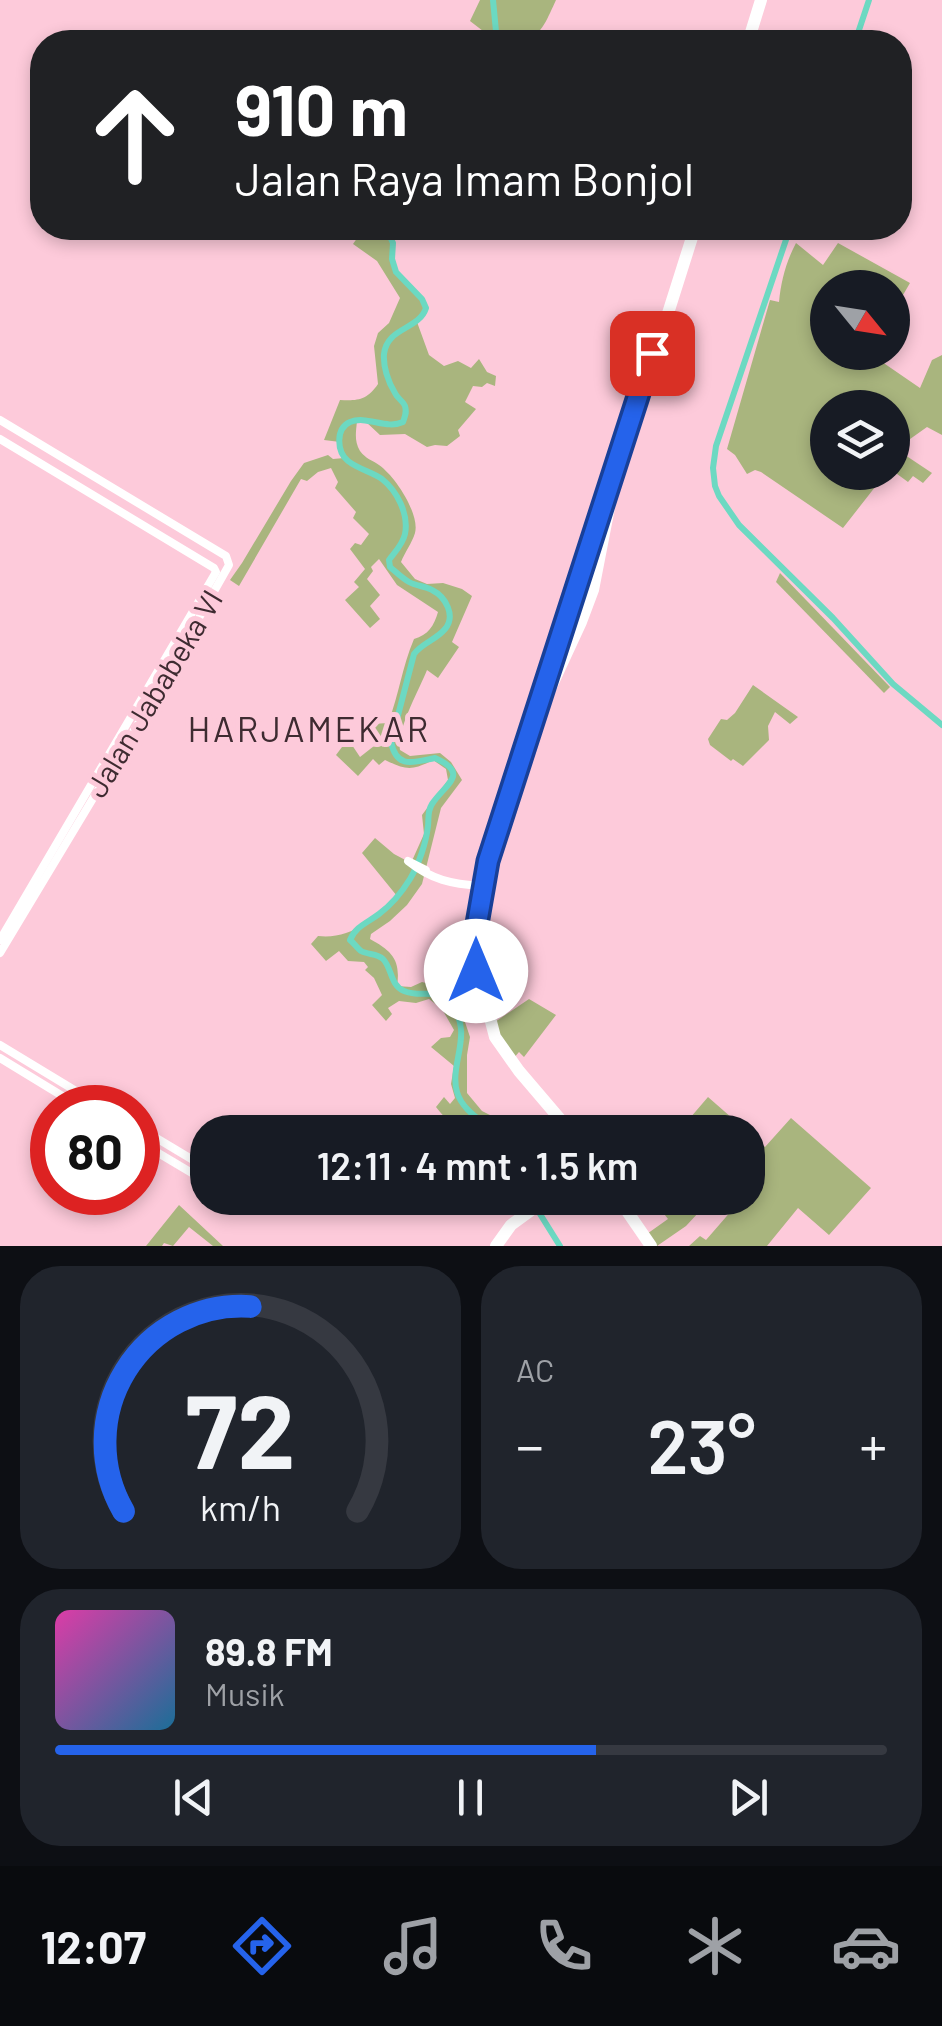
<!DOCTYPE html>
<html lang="id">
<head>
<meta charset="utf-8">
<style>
  :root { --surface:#171b24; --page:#20242c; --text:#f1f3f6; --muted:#9ea1a6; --line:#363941; --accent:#2563eb }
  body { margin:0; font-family:Barlow,sans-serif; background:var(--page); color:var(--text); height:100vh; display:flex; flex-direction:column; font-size:38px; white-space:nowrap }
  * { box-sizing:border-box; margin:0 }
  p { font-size:32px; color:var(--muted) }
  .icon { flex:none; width:55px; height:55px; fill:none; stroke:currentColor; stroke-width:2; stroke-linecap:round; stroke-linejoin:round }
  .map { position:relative; height:1246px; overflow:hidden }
  .drawer { display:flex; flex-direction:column; gap:20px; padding:20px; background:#0d0f14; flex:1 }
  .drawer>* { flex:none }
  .guide { position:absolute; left:30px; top:30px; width:882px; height:210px; border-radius:40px; box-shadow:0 5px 15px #0003; background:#202124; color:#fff; overflow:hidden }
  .needle { width:65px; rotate:120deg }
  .buttons { position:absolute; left:810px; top:270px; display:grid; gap:20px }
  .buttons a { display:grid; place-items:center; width:100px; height:100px; border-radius:50%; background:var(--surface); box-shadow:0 5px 15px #0003; font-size:50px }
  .speed { position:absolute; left:30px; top:1085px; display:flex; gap:20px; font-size:50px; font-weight:700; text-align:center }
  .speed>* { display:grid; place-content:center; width:130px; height:130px; border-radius:50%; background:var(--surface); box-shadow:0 5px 15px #0003; line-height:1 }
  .speed .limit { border:15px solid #d22; background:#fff; color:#111 }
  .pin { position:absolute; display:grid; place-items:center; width:85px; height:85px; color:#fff; margin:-42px; border-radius:20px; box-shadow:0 5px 15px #0006 }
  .me { position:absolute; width:110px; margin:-55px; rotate:0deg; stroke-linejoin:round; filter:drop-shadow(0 0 8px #0008) }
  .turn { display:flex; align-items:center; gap:35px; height:210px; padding:0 40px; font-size:45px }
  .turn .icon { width:130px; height:130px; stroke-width:2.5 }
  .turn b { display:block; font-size:70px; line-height:85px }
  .big { font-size:75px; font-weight:600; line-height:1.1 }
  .drawer .widget { flex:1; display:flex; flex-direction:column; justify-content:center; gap:15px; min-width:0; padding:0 35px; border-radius:40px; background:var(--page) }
  .drawer .dial { align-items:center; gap:0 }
  .dial svg { height:260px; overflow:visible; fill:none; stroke:var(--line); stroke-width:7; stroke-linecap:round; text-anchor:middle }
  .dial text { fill:var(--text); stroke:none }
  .song { display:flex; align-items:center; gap:30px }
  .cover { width:120px; height:120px; border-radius:15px; background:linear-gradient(135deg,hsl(320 70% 55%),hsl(200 70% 35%)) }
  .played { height:10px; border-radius:5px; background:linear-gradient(90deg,var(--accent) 65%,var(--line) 65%) }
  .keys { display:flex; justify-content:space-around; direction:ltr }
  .heat { display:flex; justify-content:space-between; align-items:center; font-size:55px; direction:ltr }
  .drawer .tiles { flex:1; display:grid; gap:20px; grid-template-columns:1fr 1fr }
  .widget:last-child { grid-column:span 2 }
  .trip { position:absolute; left:190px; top:1115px; width:575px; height:100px; border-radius:40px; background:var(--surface); box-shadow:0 5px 15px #0003; font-weight:600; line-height:100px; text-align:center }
  .dock { display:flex; height:160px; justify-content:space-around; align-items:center; background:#090b0e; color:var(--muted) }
  .dock .icon { width:70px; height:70px }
  .dock .active { color:var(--accent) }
  .dock b { font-size:45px; color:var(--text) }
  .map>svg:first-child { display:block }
  .green { fill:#a9b57e }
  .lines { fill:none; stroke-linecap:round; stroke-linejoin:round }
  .river { stroke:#6cd9c2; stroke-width:6 }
  .tertiary { stroke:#fff; stroke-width:8 }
  .trunk { stroke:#fff; stroke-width:12 }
  .route-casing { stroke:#184099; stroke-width:25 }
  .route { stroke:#2563eb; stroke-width:18 }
  .labels { text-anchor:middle; stroke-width:10; stroke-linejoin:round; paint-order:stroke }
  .street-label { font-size:30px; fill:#3e2b31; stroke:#fdcada }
  .quarter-label { font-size:35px; letter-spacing:2.5px; fill:#3e2b31; stroke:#fdcada }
</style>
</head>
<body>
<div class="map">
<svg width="942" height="1246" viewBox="0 0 942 1246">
  <rect width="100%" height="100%" fill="#fdcada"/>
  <!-- green -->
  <g class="green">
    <path d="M480,0H556C548,17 542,35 525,42L520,32L510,38L511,42H477L483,31L470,21Z"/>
    <path d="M371,228H386L393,243L392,259L396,272L422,299L426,308L423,316L417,322L429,355L444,366L458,361L471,368L479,359L487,372L496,376L495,386L487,383L482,387L473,386L465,402L476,409L458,430L460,436L447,446L435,445L427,447L405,434L380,435L365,421H357C356,432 354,441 360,451C366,459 372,460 379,465C395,476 420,514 415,533C412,543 405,552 401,562L415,579L427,584L443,583L462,589L472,596L452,642L459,647L438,678L427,670C419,690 396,731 400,750L410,756L440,753L451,762L462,780L441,808L422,884L407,905L390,921L371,934L370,939C392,951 401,960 397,986L411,987L422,982L441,987L453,998L462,1013L470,1037L467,1055V1093L482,1111L496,1118L504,1132C472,1133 458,1135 436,1107L444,1097L450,1104L455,1098L451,1084L454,1066L431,1047L441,1038L450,1037L454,1030L442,1009L429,999L416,1003L399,1001L388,1008L392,1014L386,1021L372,1005L382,995L374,978L365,970L368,967L364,962L348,961L339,951L326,961L311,944L318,936C350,940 376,918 397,896L362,853L375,838L394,854L411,863L424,834L422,815L448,780L446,769L433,760C412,771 406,770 385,760L379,765L373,759L358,776L336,755L348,739L360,757L374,746L368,737L372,724L388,723C399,695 402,667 414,639C428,635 434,626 438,612L397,585L379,559L371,567L373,571L367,579L380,595L370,606L380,619L370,628L345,600L359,587L354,582L365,569L350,549L355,543L361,545L369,534L353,518L356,512L335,488L338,482L331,468L318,472L307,481L301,479L239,586L230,580L242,563L291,481L304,463L328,455L333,459L344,458L340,451V442L324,440L340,400C358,401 367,400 378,384L374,346L378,333L389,323L400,298L377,261L353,244L360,234L372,230Z"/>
    <path d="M796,243L823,265L838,243L910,283L893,312L892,288H828V352L869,353L920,388L932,360L942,355V435L927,427L896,449L932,473L923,483L913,476L908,482L893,471L892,408H828V472L886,473L843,528L761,472L755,470L747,474L735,455L727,449L770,300L779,302C781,281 786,262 796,243Z"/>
    <polygon points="780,573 890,687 884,693 776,582"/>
    <polygon points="753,685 798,717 790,724 775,712 768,726 769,740 743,766 733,759 731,761 710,745 708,739 721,719 727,720 735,713"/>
    <polygon points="529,999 556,1015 524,1057 519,1052 513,1059 492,1024"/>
    <polygon points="708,1097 765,1147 791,1118 871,1188 829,1235 798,1208 767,1246 689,1246 700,1236 706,1240 739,1202 735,1198 748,1198 748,1132 678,1132"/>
    <polygon points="652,1198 712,1198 686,1226 657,1246 644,1236 668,1219"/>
    <polygon points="179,1205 223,1246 213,1246 189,1227 173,1246 164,1243 162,1246 146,1246"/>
  </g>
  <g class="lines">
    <!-- river -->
    <g class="river">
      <polyline points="493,0 497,42"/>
      <polyline points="855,42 869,0"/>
      <path d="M386,228L393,243L392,259L396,272L422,299L426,308C419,330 387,327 384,354C383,366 388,382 395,393C397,398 403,401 405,406C407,413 405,416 403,422C386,430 367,415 350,422C335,429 337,452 348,461C358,469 372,472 382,479C397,491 409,514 405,534C403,544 395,552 389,560L390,567C396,572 402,578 409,582C416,586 425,586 432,590C446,597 456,616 445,629C436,640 422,643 414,654L391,742C397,770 414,762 435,758C471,774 445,784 432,804C427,812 429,818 428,826C426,843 419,864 410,879C402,892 391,905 379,914C367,923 356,926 350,940C354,943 357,948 361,951C368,955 377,953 383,959C392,968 390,985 404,991C423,999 437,985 453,1008C473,1034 449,1065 457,1092C462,1110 482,1121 494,1132"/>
      <polyline points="790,228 716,446 713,468 715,486 719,496 739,525 833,618 893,684 942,725"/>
      <polyline points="540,1214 560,1246"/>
    </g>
    <!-- tertiary -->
    <g class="tertiary">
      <polyline points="0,420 226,556 229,565 154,697 0,953"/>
      <polyline points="0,439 214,568 216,572 0,940"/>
      <path d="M426,873V870L408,861C432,880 451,884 482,886"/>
      <polyline points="0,1045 104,1108"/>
      <polyline points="0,1058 82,1108"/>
      <polyline points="138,1127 208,1169"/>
      <polyline points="138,1141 207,1182 208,1181"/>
    </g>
    <!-- trunk -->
    <g class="trunk">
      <polyline points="748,42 761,0"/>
      <polyline points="544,684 604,503"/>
      <polyline points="571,1132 519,1071 495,1037 482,987 477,950 480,924 492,862 538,715 581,622 593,590 613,487 695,228"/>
      <polyline points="618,1198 651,1246"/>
      <polyline points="496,1246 511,1225 548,1198"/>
    </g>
  </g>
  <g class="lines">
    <!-- route casing -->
    <g class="route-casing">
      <polyline id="route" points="476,971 474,941 488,861 652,353"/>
    </g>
    <!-- route -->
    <use href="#route" class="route"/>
  </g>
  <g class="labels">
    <!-- street labels -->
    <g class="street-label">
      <text transform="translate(155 694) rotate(-59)" y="10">Jalan Jababeka VI</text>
    </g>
    <!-- quarter labels -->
    <g class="quarter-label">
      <text x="309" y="742">HARJAMEKAR</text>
    </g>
  </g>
</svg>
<div class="buttons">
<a><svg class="needle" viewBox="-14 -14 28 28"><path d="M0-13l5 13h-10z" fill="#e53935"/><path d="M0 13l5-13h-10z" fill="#9ea1a6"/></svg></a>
<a><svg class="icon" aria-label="layers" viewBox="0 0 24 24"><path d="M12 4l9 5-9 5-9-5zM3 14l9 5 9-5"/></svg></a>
</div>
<div class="speed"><div class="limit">80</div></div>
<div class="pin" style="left:652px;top:353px;background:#d93025"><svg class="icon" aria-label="arrive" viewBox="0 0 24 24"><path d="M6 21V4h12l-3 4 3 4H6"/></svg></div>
<svg class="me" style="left:476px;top:971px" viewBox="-20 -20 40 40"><circle r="19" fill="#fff"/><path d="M0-13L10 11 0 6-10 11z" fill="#2563eb"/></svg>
<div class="trip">12:11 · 4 mnt · 1.5 km</div>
<div class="guide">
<div class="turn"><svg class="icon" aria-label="ahead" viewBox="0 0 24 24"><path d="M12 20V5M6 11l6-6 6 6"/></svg><div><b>910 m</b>Jalan Raya Imam Bonjol</div></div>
</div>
</div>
<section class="drawer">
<div class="tiles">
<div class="widget dial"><svg viewBox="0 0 100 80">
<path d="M14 69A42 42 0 1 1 86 69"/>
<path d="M14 69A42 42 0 0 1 53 6" stroke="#2563eb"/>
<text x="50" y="56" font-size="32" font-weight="700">72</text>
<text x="50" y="72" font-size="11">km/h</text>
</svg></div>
<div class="widget"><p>AC</p>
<div class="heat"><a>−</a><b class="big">23°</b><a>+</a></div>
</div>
<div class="widget">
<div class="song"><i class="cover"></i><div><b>89.8 FM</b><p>Musik</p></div></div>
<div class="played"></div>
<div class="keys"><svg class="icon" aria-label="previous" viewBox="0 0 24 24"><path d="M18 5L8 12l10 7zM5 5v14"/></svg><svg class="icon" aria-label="pause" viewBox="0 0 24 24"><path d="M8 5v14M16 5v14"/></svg><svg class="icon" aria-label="next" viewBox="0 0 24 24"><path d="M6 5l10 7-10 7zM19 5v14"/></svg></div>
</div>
</div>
</section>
<nav class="dock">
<b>12:07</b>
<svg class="icon active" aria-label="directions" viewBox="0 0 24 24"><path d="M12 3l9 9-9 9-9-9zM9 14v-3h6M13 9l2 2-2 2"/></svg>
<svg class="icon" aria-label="music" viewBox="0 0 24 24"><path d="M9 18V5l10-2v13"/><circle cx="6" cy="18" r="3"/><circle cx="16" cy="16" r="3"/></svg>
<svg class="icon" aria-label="phone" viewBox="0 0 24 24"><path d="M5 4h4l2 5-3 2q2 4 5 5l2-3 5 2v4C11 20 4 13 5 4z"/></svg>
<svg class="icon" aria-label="climate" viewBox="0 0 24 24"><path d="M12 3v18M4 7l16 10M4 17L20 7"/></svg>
<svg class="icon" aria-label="car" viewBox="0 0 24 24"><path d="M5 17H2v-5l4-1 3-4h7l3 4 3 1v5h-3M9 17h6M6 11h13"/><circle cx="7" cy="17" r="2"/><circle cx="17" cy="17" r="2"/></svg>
</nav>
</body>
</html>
